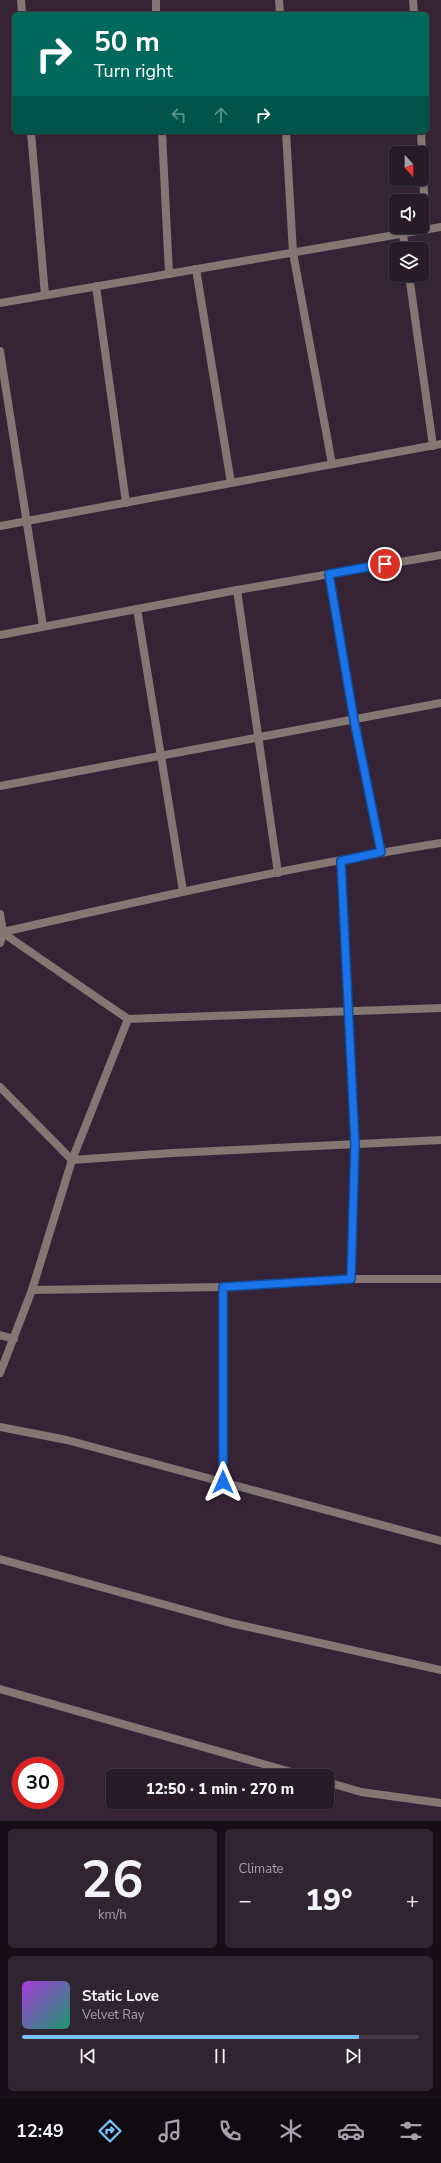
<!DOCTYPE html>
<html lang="en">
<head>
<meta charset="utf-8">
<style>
  :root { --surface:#281b28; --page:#302430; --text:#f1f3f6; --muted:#a5a1a8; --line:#443945; --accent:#75c0f6 }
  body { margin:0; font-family:"Nunito Sans",sans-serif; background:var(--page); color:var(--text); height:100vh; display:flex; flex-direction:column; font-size:15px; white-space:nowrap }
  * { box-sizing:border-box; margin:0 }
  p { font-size:13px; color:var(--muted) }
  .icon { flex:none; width:22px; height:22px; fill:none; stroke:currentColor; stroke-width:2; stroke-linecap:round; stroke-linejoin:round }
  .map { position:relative; height:1821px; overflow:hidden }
  .side { display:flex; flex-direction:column; gap:8px; padding:8px; background:#160f16; flex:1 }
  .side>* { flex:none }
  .guide { position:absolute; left:12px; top:12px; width:417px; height:122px; border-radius:6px; box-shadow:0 1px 3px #0004,0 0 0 1px var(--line); background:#00695c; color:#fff; overflow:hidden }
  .needle { width:26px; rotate:159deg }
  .fabs { position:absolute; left:389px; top:146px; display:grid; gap:8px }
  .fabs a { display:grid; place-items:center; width:40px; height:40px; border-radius:6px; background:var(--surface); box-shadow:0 1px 3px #0004,0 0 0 1px var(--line); font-size:20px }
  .speed { position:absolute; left:12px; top:1757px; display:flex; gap:8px; font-size:20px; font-weight:700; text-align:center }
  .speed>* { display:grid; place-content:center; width:52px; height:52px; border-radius:50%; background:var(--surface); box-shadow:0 1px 3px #0004,0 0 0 1px var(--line); line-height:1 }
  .speed .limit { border:6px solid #d22; background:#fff; color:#111 }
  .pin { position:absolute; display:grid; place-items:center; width:34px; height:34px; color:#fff; margin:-17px; border:2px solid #fff; border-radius:50%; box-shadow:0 1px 4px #0007 }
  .me { position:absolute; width:44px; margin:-22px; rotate:0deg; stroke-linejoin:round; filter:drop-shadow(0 0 3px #0008) }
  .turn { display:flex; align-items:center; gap:14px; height:84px; padding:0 16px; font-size:18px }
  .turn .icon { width:52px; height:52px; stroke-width:2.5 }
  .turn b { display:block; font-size:28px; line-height:34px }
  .lanes { display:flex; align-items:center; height:38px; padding:0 16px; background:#0003; justify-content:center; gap:20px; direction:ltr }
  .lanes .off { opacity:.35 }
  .big { font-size:30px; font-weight:800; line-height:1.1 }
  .side .widget { flex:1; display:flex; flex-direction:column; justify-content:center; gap:6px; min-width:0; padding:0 14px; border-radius:6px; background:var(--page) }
  .side .dial { align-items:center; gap:0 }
  .dial b { font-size:52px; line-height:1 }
  .song { display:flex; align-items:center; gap:12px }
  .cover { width:48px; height:48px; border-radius:6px; background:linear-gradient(135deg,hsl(280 70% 55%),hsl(160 70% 35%)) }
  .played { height:4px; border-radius:2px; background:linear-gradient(90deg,var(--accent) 85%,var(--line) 85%) }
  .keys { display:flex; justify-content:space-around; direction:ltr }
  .heat { display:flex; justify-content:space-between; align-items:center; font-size:22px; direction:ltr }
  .side .tiles { flex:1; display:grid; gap:8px; grid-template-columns:1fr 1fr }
  .widget:last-child { grid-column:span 2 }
  .trip { position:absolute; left:106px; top:1769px; width:228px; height:40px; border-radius:6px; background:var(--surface); box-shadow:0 1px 3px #0004,0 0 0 1px var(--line); font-weight:800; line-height:40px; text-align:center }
  .menu { display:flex; height:64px; justify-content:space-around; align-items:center; background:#100b10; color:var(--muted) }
  .menu .icon { width:28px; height:28px }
  .menu .active { color:var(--accent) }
  .menu b { font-size:18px; color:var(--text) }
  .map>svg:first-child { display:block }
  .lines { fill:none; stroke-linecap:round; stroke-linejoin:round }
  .street { stroke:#847672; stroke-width:8 }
  .route-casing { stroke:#114b97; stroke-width:10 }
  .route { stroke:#1a73e8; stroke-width:7 }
</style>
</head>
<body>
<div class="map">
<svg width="441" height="1821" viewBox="0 0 441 1821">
  <rect width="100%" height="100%" fill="#362436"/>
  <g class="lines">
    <!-- street -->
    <g class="street">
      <polyline points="21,0 22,14"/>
      <polyline points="156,0 156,14"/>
      <polyline points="279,0 280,14"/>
      <polyline points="413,0 414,14"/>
      <polyline points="31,132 45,295"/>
      <polyline points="162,132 169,274"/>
      <polyline points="286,132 293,253 332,464"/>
      <polyline points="421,132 422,153"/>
      <polyline points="422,156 426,230"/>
      <polyline points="403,234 405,249"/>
      <polyline points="196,269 231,483"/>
      <polyline points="409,275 433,446"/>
      <polyline points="96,286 126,503"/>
      <polyline points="0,303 441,227"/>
      <polyline points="0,351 43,626"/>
      <polyline points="0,526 441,444"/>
      <polyline points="329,574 354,720 381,852"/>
      <polyline points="237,590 278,873"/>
      <polyline points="137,609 183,891"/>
      <polyline points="0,635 237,590 441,555"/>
      <polyline points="0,786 441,703"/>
      <polyline points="341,861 355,1144 351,1279"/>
      <polyline points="0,914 3,932 0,943"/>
      <polyline points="0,931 128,1019 441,1008"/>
      <path d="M3,932C148,899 294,866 441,843"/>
      <polyline points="0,1087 72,1160 172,1153 441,1140"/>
      <polyline points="223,1287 223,1482"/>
      <polyline points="32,1290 223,1287 351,1279 441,1279"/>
      <polyline points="0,1335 14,1339"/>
      <polyline points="0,1373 32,1290 72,1160 128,1019"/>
      <polyline points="0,1427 67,1440 441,1541"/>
      <polyline points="0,1559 231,1623 441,1670"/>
      <polyline points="0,1689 305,1776"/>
      <polyline points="327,1782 361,1792 441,1803"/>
    </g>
  </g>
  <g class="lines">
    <!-- route casing -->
    <g class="route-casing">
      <polyline id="route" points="223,1482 223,1287 351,1279 355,1144 341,861 381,852 354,720 329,574 385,564"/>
    </g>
    <!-- route -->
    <use href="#route" class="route"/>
  </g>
</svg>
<div class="fabs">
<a><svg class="needle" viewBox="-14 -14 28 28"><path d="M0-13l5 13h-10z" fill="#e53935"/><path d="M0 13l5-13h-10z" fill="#a5a1a8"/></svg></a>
<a><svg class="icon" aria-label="sound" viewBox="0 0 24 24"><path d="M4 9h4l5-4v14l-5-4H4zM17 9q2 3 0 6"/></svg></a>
<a><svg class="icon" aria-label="layers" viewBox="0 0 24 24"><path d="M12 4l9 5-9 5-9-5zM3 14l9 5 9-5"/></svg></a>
</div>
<div class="speed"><div class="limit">30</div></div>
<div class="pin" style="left:385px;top:564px;background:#d93025"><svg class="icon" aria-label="arrive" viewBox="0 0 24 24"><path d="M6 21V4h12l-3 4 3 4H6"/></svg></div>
<svg class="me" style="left:223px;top:1482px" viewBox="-20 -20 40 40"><path d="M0-17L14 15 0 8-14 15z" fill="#1a73e8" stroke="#fff" stroke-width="4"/></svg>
<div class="trip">12:50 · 1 min · 270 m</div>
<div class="guide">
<div class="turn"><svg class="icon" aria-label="right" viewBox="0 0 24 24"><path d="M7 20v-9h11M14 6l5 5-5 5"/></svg><div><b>50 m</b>Turn right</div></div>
<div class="lanes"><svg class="icon off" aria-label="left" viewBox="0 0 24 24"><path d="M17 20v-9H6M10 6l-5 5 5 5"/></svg><svg class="icon off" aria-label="ahead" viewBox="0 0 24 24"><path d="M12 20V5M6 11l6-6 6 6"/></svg><svg class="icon" aria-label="right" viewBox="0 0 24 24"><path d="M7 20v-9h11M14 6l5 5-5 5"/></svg></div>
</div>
</div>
<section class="side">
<div class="tiles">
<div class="widget dial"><b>26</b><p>km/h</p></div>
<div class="widget"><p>Climate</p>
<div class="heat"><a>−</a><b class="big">19°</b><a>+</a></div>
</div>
<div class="widget">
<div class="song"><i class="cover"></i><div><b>Static Love</b><p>Velvet Ray</p></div></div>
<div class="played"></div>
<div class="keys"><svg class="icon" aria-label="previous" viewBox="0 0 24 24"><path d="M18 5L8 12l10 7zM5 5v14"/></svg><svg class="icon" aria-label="pause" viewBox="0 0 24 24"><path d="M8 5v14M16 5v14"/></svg><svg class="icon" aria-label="next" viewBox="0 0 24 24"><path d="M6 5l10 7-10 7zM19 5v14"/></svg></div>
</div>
</div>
</section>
<nav class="menu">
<b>12:49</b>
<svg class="icon active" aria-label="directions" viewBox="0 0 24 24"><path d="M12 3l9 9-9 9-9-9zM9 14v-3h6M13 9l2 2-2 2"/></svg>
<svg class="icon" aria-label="music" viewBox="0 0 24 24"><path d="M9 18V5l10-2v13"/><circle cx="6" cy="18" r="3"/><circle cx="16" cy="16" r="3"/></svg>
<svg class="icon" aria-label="phone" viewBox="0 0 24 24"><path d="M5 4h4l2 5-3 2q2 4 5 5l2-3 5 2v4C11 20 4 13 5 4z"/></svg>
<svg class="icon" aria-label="climate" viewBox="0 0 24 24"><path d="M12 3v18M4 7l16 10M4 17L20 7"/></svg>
<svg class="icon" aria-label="car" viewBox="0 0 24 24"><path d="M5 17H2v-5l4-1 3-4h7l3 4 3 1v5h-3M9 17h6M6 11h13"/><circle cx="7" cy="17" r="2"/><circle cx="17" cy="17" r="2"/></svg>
<svg class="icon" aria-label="filters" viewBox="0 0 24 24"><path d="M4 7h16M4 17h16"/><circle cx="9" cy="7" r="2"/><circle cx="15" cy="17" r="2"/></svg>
</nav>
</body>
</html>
